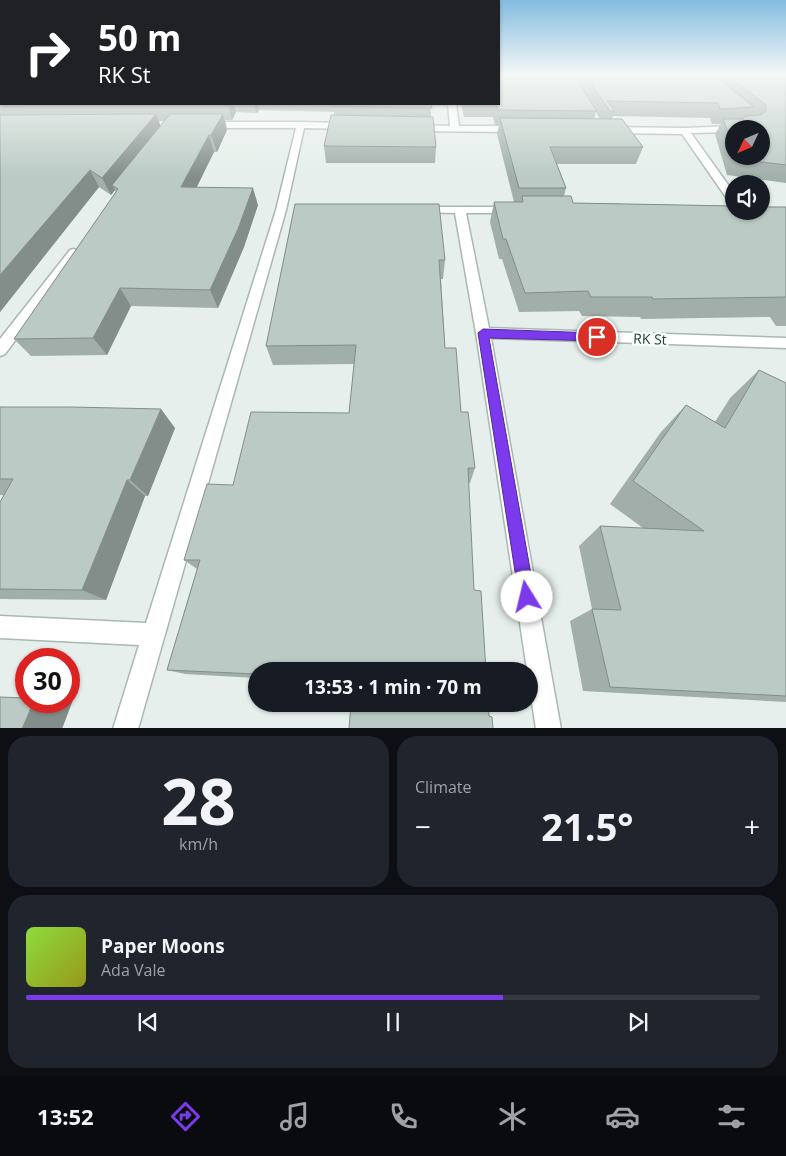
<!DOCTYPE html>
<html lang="en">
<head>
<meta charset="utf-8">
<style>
  :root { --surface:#171b24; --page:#20242c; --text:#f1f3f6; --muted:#9ea1a6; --line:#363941; --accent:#7c3aed }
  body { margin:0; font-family:"Open Sans",sans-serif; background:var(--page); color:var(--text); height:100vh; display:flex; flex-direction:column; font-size:19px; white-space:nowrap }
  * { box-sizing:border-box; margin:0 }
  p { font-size:16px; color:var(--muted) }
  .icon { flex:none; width:28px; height:28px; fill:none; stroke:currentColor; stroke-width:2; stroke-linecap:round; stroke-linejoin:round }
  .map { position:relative; height:728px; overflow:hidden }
  .details { display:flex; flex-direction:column; gap:8px; padding:8px; background:#0d0f14; flex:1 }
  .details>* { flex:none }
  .guide { position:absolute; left:0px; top:0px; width:500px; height:105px; box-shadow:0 1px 4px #0004; background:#202124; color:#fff; overflow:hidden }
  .needle { width:32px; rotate:226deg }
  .tools { position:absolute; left:725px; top:120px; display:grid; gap:10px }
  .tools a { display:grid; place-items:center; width:45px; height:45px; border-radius:50%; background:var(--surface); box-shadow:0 1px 4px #0004; font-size:25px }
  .speed { position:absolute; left:15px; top:648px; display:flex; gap:10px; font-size:25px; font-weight:700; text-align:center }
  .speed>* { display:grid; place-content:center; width:65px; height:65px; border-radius:50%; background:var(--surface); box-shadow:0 1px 4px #0004; line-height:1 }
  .speed .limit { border:8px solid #d22; background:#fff; color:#111 }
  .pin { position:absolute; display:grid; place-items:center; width:42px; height:42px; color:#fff; margin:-21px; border:2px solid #fff; border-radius:50%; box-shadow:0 1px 5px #0007 }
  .me { position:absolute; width:55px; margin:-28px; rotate:351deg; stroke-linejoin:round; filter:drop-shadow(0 0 4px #0008) }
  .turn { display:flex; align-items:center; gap:18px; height:105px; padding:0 15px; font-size:22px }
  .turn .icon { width:65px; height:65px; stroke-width:2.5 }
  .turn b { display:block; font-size:35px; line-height:42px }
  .big { font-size:38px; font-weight:700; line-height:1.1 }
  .details .widget { flex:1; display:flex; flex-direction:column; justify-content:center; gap:8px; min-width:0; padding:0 18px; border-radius:20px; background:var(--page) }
  .details .dial { align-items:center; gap:0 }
  .dial b { font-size:65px; line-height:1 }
  .song { display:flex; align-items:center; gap:15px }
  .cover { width:60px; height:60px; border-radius:8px; background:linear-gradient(135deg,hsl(90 70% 55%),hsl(60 70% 35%)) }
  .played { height:5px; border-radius:2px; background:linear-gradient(90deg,var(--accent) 65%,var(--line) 65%) }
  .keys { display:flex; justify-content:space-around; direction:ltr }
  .heat { display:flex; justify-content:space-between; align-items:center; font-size:28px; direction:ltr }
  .details .tiles { flex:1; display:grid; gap:8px; grid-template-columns:1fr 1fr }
  .widget:last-child { grid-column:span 2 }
  .trip { position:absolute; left:248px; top:662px; width:290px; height:50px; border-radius:25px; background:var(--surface); box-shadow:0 1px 4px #0004; font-weight:700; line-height:50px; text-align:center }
  .dock { display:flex; height:80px; justify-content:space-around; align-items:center; background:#090b0e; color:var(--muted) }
  .dock .icon { width:35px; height:35px }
  .dock .current { color:var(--accent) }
  .dock b { font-size:22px; color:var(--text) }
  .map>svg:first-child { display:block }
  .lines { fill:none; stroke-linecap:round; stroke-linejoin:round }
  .street-casing { stroke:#a8b8b2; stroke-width:3 }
  .street { fill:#fff; fill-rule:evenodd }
  .wall { fill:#a1aea9; fill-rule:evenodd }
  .shaded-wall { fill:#838d89 }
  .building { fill:#bbcac4; stroke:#838d89 }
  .route { fill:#7c3aed; stroke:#51269a }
  .labels { text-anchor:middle; stroke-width:5; stroke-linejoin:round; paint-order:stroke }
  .street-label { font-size:14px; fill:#24423a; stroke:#f7fbf9 }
</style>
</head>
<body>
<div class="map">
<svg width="786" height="729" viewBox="0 0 786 729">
  <rect width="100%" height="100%" fill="#e6efeb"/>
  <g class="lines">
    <!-- street casing -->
    <g class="street-casing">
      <g id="street">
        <polygon points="448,104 456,104 459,126 519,126 523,129 519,132 414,131 410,128 414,125 450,126"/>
        <polygon points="301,122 348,123 352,126 348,129 304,128 286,210 138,729 113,729 139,645 0,638 0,616 146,623 276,210 296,128 206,128 202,125 206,122"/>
        <polygon points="734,126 738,129 734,129 734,132 691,133 734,193 734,204 730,203 682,134 609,133 605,130 609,127 685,128"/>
        <polygon points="420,207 512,207 517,210 512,213 466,213 489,328 786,338 786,348 491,338 561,729 536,729 476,333 455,213 416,212 415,210 416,208"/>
        <polygon points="74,249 80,253 78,256 5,354 0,356 0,339 70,250"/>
      </g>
    </g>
    <!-- street -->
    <use href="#street" class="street"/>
  </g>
  <!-- wall -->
  <g class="wall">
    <path d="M0,75L1,104H431V117L436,147L435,163H326L324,146L334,115V112L259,110L257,113L236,112L232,120H225L227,130L217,152H214L196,187L258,205L244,247L218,308L131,306L107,355L31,356L14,339L116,192L115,190L111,195L99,187L0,312ZM159,121H165L160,126Z"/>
    <path d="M499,75H786V183L727,175L715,134L721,124H712L710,118L613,116L612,119L643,147L636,164H557L566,188L564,196L573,203L786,207V326H776L770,317L641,319L640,317L582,316L579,311L519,312L502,259H499L490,222L494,202H514L497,134L499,125H495L493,117H464L461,104H499ZM596,112L600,119H594ZM734,129L761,156H734Z"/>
    <polygon points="295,204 445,260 443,279 441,279 445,348 475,468 470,483 469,483 256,671 256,678 185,674 167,670 197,569 184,560 233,485 349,413 354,364 273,365 266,346"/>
    <polygon points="759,370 786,383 786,702 583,691 570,621 592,609 579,546 600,526 643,528 610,504 661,432 686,405 715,422 730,398"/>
    <polygon points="0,407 175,428 148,496 145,496 106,600 0,599 0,502 4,495 0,495"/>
  </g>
  <!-- shaded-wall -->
  <g class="shaded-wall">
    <polygon points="229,104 234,104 236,112 232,120 228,105"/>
    <polygon points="254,104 257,104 259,110 257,113"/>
    <polygon points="156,114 162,130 112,185 115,190 111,195 102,178"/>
    <polygon points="223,114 227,130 217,152 211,135"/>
    <polygon points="209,135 214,152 188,205 181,187"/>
    <polygon points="90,170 99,187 0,312 0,275"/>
    <polygon points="253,188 258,205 244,247 218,308 210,290"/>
    <polygon points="120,288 131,306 107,355 93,338"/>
    <polygon points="161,409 175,428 148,496 130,480"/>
    <polygon points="127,480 145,496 106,600 82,590"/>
    <polygon points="69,700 73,700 62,729 22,729 34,701 69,701"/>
  </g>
  <!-- building -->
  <g class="building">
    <polygon points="0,75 1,75 1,104 229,104 228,105 0,106"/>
    <polygon points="499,75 573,75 597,111 498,110 496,104 499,104"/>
    <polygon points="585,75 714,75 754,107 720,109 718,103 607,101 615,111 610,111"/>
    <polygon points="727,75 786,75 786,165 737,159 736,156 761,156 761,129 734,129 734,149 723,119 743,119 745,116 760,115 766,111 766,105"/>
    <polygon points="333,104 431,104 432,108 333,106"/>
    <polygon points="156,114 102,178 90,170 0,275 0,115"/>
    <polygon points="170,114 223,114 211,135 209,135 181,187 253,188 238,229 210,290 120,288 93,338 14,339 118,189 112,185"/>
    <polygon points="331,115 433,117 436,147 324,146"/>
    <polygon points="500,118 622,119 643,147 550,147 566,188 519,188"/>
    <polygon points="522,196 571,196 573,203 734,206 734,211 761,211 761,207 786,207 786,297 653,299 652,297 591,297 588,291 525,293 506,239 503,239 494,202 523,202"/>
    <polygon points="295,204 439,204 445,260 439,260 445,348 456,348 461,412 468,412 475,468 468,468 474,590 481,591 486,671 256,671 256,674 167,670 200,560 184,560 207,484 233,485 251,412 349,413 356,345 266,346"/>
    <polygon points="759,370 786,383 786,696 610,687 592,609 621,610 600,526 704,531 633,481 686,405 725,428"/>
    <polygon points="0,407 71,407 161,409 130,480 127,480 82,590 0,589 0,502 13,479 0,479"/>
    <polygon points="0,697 26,698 26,701 34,701 22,729 0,729"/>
    <polygon points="351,704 488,704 489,716 492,717 493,729 349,729"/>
  </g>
  <!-- sky -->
  <linearGradient id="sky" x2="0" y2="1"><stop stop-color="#84bce0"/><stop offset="0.42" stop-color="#f4f8f6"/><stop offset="1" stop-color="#f4f8f6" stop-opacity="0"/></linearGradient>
  <rect width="786" height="177" fill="url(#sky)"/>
  <!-- route -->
  <polygon class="route" points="483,329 597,333 602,337 597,341 489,338 535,597 533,602 527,605 521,602 519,597 478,333"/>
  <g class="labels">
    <!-- street labels -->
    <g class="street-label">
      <text transform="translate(650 339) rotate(2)" y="5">RK St</text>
    </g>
  </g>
</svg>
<div class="tools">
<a><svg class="needle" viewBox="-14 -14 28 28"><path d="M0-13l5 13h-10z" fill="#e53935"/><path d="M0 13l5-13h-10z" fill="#9ea1a6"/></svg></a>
<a><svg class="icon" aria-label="sound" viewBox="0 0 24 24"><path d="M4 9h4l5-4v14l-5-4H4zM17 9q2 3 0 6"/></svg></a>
</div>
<div class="speed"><div class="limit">30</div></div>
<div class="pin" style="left:597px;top:337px;background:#d93025"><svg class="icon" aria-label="arrive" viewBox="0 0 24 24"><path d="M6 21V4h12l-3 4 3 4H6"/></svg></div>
<svg class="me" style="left:527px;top:597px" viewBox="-20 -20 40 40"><circle r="19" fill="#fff"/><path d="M0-13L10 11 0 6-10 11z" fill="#7c3aed"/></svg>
<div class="trip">13:53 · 1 min · 70 m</div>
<div class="guide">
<div class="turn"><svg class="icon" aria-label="right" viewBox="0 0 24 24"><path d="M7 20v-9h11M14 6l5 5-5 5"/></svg><div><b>50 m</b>RK St</div></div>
</div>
</div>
<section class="details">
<div class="tiles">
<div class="widget dial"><b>28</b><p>km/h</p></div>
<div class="widget"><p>Climate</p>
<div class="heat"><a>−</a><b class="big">21.5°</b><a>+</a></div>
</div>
<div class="widget">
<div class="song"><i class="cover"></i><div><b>Paper Moons</b><p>Ada Vale</p></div></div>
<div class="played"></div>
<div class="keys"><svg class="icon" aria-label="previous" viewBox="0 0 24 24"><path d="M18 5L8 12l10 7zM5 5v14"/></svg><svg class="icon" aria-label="pause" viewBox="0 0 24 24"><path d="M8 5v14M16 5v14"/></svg><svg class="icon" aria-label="next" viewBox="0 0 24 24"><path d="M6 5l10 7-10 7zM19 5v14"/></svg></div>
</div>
</div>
</section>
<nav class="dock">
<b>13:52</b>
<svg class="icon current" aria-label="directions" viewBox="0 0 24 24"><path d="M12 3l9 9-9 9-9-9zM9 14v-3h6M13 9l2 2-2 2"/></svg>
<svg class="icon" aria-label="music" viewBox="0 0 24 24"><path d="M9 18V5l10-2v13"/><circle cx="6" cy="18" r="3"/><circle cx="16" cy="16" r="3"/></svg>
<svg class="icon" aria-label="phone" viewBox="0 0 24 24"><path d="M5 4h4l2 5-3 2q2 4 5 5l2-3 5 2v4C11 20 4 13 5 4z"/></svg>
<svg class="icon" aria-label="climate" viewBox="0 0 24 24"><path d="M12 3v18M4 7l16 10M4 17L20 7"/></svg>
<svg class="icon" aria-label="car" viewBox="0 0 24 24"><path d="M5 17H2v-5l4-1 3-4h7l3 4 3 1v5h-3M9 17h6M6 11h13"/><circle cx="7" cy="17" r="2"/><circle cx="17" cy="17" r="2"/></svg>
<svg class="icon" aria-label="filters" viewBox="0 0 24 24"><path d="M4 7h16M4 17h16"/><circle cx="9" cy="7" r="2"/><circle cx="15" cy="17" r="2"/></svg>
</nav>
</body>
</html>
